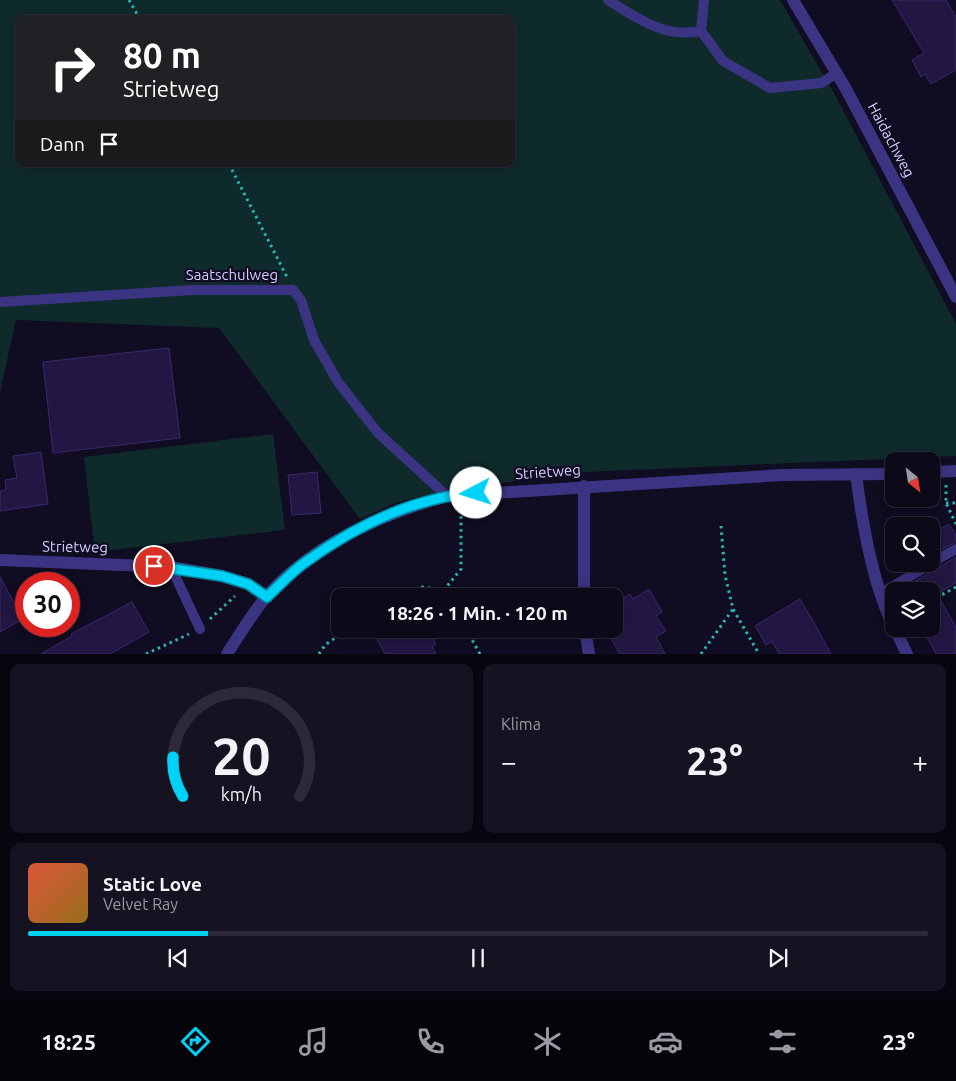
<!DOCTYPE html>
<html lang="de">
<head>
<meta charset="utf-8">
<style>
  :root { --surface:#0c0919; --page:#151222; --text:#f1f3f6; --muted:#9a9aa2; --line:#2c2a38; --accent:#00d1f6 }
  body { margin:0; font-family:Ubuntu,sans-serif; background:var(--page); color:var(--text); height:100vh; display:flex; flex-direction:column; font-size:19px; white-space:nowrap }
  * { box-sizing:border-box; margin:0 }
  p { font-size:16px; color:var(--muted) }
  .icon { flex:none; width:28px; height:28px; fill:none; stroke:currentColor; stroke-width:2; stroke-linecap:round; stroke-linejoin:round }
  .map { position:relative; height:654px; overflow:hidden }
  .side { display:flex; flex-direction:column; gap:10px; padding:10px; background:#07050e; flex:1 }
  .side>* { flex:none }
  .top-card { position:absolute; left:15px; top:15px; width:500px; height:152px; border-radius:10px; box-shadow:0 2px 12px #0003,0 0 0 1px var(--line); background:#202124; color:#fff; overflow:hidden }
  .needle { width:32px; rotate:150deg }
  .buttons { position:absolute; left:885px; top:452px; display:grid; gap:10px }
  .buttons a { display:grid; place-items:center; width:55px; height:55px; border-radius:10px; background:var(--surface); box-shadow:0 2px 12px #0003,0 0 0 1px var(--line); font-size:25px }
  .speed { position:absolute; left:15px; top:572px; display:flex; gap:10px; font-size:25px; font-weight:700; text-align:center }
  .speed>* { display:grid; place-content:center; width:65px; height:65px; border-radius:50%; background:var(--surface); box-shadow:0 2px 12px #0003,0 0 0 1px var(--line); line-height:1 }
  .speed .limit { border:8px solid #d22; background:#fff; color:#111 }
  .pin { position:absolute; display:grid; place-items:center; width:42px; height:42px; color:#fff; margin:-21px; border:2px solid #fff; border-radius:50%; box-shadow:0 1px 5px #0007 }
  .me { position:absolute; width:55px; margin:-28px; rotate:265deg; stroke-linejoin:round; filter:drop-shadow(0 0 4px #0008) }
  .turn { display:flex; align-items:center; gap:18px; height:105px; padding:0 25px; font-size:22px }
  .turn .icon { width:65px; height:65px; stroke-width:2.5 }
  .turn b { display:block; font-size:35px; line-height:42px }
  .then { display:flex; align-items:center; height:48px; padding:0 25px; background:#0003; gap:10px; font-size:19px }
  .big { font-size:38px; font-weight:700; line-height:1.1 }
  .side .tile { flex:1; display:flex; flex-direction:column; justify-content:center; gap:8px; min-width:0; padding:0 18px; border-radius:10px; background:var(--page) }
  .side .dial { align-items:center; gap:0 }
  .dial svg { height:130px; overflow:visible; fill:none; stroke:var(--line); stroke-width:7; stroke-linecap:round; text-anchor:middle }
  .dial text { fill:var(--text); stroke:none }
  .song { display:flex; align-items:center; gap:15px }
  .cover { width:60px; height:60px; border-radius:8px; background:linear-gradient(135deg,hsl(10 70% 55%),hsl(40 70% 35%)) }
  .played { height:5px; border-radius:2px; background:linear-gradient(90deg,var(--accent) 20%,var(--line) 20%) }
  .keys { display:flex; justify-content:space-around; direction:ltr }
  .heat { display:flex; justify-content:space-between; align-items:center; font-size:28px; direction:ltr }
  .side .tiles { flex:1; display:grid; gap:10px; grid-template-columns:1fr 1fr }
  .tile:last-child { grid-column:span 2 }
  .trip { position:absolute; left:331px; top:588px; width:292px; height:50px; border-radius:10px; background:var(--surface); box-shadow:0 2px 12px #0003,0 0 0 1px var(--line); font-weight:700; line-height:50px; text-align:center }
  .tabs { display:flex; height:80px; justify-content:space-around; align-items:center; background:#05040a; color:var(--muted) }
  .tabs .icon { width:35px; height:35px }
  .tabs .selected { color:var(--accent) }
  .tabs b { font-size:22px; color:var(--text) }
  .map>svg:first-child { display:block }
  .green { fill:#0f2a2b; fill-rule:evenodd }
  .building { fill:#221742; stroke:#3a286f }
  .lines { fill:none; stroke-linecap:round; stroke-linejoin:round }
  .path { stroke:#28b6b5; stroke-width:3; stroke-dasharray:2.5 4; stroke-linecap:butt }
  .service { stroke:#3b3482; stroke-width:10 }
  .minor { stroke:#3b3482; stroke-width:12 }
  .route-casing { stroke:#0088a0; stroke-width:12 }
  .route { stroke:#00d1f6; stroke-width:9 }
  .labels { text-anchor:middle; stroke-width:4.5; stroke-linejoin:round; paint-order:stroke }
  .street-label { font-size:15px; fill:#d4cbff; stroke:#100c21 }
</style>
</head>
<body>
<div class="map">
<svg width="956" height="654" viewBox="0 0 956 654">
  <rect width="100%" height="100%" fill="#100c21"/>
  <!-- green -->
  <g class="green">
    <path d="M0,0H780L835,95L956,324V456L585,472L445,490L395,503L360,519L219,328L16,320L0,392ZM19,19H511V164H19Z"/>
    <polygon points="273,434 285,530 95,552 84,457"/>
  </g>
  <!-- building -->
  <g class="building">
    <polygon points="892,0 946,0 956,17 956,70 931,84 925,74 921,77 912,60 924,53"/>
    <polygon points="169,348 180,438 53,453 43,362"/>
    <polygon points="41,452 48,504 0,511 0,491 6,490 5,480 17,478 13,456"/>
    <polygon points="317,472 321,513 292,515 288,475"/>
    <polygon points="949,524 956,535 956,542 931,555 931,534"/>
    <polygon points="956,557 956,583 937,594 956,627 956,654 936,654 923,630 931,629 931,591 910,591 907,586"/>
    <polygon points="0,577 23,619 0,632"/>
    <polygon points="649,589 662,612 656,616 666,631 656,637 665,654 620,654 605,629 615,629 615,603 630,594 633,599"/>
    <polygon points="800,599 816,626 831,654 779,654 772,641 766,645 755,626"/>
    <polygon points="132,602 149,632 110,654 41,654 72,636 71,634"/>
    <polygon points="391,629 428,629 436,644 432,647 436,654 385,654 376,638"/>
  </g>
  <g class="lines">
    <!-- path -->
    <g class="path">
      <polyline points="129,0 140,19"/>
      <polyline points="229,164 287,277"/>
      <polyline points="946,485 946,503 956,524"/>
      <polyline points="946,503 956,503"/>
      <polyline points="721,526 725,575 733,609 759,654"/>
      <polyline points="404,596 422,587 444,590"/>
      <polyline points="448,596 444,590 461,569 461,508"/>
      <polyline points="931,601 956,587"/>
      <polyline points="210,619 235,596"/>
      <polyline points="466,629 480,654"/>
      <polyline points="146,654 189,634"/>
      <polyline points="319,654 325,645 348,629"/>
      <polyline points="701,654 733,609"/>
    </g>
    <!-- service -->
    <g class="service">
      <path d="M608,0C638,19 664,38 701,31L704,0"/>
      <polyline points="701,31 723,61 770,88 821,83 837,73"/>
      <polyline points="0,302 193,290 293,290 301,300 314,340 338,382 378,433 447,496"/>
      <polyline points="931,563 956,549"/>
      <polyline points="171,567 200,629"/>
      <polyline points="881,593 931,564"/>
    </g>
    <!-- minor -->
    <g class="minor">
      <polyline points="793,0 846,89 956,297"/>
      <polyline points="931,472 956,471"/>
      <path d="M856,474C862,522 872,584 894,627"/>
      <polyline points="0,560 171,567 222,576 248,584 267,597"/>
      <polyline points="584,596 584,486"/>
      <polyline points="585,629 589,654"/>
      <polyline points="895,629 907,654"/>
      <path d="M227,654C239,635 252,614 266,597C312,545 382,514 447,496L783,475L894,474"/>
    </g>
  </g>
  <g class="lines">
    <!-- route casing -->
    <g class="route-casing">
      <path id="route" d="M154,566L222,576L248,584L267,597C280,585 292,571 307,561C356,526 415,497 476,493"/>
    </g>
    <!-- route -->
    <use href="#route" class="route"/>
  </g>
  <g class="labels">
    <!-- street labels -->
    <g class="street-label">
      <text transform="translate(891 140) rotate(62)" y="5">Haidachweg</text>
      <text x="232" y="280">Saatschulweg</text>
      <text transform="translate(548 472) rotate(-4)" y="5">Strietweg</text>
      <text transform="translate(75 547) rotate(1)" y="5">Strietweg</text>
    </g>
  </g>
</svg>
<div class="buttons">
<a><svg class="needle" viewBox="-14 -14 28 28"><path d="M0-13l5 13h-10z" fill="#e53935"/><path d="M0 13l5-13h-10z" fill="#9a9aa2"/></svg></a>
<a><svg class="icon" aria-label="search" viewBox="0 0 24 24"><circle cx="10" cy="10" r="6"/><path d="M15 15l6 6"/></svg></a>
<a><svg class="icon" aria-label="layers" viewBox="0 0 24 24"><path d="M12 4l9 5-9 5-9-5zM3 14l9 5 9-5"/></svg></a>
</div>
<div class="speed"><div class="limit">30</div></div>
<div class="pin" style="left:154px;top:566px;background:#d93025"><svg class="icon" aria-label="arrive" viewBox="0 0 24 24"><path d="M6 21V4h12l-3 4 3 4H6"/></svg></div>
<svg class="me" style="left:476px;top:493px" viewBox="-20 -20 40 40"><circle r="19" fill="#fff"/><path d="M0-13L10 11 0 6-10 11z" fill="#00d1f6"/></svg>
<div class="trip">18:26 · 1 Min. · 120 m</div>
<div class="top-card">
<div class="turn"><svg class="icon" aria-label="right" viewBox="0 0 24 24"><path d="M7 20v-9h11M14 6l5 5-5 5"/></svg><div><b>80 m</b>Strietweg</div></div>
<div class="then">Dann<svg class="icon" aria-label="arrive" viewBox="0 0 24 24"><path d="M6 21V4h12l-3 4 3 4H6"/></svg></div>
</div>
</div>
<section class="side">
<div class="tiles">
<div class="tile dial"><svg viewBox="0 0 100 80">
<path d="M14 69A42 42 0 1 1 86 69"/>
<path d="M14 69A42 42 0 0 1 8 45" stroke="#00d1f6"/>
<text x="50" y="56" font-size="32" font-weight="700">20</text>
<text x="50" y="72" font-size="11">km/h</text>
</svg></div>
<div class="tile"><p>Klima</p>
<div class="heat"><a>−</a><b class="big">23°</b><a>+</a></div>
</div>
<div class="tile">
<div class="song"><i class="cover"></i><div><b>Static Love</b><p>Velvet Ray</p></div></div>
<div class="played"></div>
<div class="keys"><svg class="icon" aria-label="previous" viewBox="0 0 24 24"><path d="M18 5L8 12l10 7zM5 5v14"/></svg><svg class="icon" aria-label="pause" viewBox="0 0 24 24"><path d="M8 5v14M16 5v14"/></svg><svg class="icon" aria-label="next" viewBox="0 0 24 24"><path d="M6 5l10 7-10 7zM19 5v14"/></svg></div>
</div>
</div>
</section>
<nav class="tabs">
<b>18:25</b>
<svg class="icon selected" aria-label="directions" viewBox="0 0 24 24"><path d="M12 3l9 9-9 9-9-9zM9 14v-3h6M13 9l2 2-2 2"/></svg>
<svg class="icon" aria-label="music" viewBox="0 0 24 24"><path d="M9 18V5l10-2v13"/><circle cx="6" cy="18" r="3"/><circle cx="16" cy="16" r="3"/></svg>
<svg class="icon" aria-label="phone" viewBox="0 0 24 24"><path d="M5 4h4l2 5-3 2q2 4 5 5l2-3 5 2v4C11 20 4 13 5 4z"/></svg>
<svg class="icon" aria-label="climate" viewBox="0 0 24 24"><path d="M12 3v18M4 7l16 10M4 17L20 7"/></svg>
<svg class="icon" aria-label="car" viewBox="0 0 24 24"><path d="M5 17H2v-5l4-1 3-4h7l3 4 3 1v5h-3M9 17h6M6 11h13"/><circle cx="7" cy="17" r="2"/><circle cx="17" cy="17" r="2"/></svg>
<svg class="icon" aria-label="filters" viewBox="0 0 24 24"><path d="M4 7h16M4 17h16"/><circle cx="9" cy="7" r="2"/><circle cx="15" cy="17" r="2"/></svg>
<b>23°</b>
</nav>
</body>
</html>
